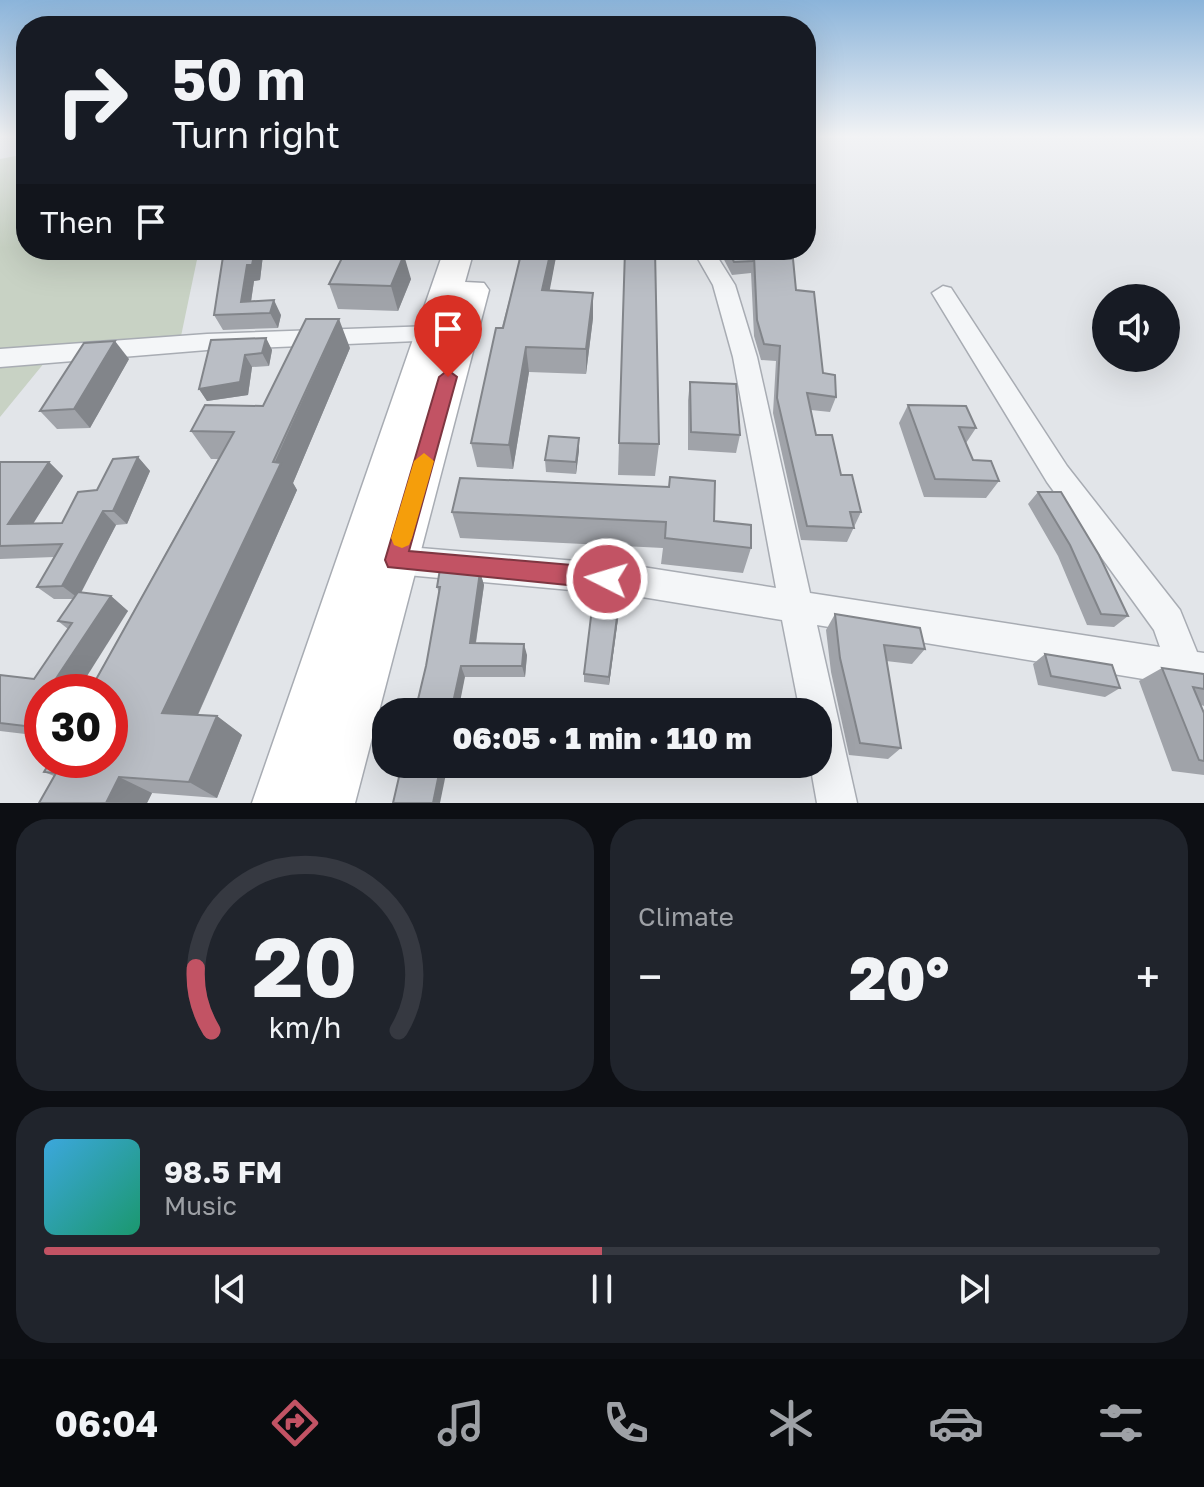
<!DOCTYPE html>
<html lang="en">
<head>
<meta charset="utf-8">
<style>
  :root { --surface:#171b24; --page:#20242c; --text:#f1f3f6; --muted:#9ea1a6; --line:#363941; --accent:#c25364 }
  body { margin:0; font-family:"Golos Text",sans-serif; background:var(--page); color:var(--text); height:100vh; display:flex; flex-direction:column; font-size:30px; white-space:nowrap }
  * { box-sizing:border-box; margin:0 }
  p { font-size:26px; color:var(--muted) }
  .icon { flex:none; width:44px; height:44px; fill:none; stroke:currentColor; stroke-width:2; stroke-linecap:round; stroke-linejoin:round }
  .map { position:relative; height:803px; overflow:hidden }
  .drawer { display:flex; flex-direction:column; gap:16px; padding:16px; background:#0d0f14; flex:1 }
  .drawer>* { flex:none }
  .banner { position:absolute; left:16px; top:16px; width:800px; height:244px; border-radius:32px; box-shadow:0 8px 32px #0002; background:#171b24; color:var(--text); overflow:hidden }
  .controls { position:absolute; left:1092px; top:284px; display:grid; gap:16px }
  .controls a { display:grid; place-items:center; width:88px; height:88px; border-radius:50%; background:var(--surface); box-shadow:0 8px 32px #0002; font-size:40px }
  .speed { position:absolute; left:24px; top:674px; display:flex; gap:16px; font-size:40px; font-weight:700; text-align:center }
  .speed>* { display:grid; place-content:center; width:104px; height:104px; border-radius:50%; background:var(--surface); box-shadow:0 8px 32px #0002; line-height:1 }
  .speed .limit { border:12px solid #d22; background:#fff; color:#111 }
  .pin { position:absolute; display:grid; place-items:center; width:68px; height:68px; color:#fff; margin:-82px -34px; border-radius:50% 50% 50% 0; rotate:-45deg; box-shadow:0 0 8px #0007 }
  .pin .icon { rotate:45deg }
  .me { position:absolute; width:88px; margin:-44px; rotate:275deg; stroke-linejoin:round; filter:drop-shadow(0 0 6px #0008) }
  .turn { display:flex; align-items:center; gap:28px; height:168px; padding:0 24px; font-size:36px }
  .turn .icon { width:104px; height:104px; stroke-width:2.5 }
  .turn b { display:block; font-size:56px; line-height:68px }
  .then { display:flex; align-items:center; height:76px; padding:0 24px; background:#0003; gap:16px; font-size:30px }
  .big { font-size:60px; font-weight:800; line-height:1.1 }
  .drawer .widget { flex:1; display:flex; flex-direction:column; justify-content:center; gap:12px; min-width:0; padding:0 28px; border-radius:32px; background:var(--page) }
  .drawer .dial { align-items:center; gap:0 }
  .dial svg { height:208px; overflow:visible; fill:none; stroke:var(--line); stroke-width:7; stroke-linecap:round; text-anchor:middle }
  .dial text { fill:var(--text); stroke:none }
  .song { display:flex; align-items:center; gap:24px }
  .cover { width:96px; height:96px; border-radius:12px; background:linear-gradient(135deg,hsl(200 70% 55%),hsl(160 70% 35%)) }
  .played { height:8px; border-radius:4px; background:linear-gradient(90deg,var(--accent) 50%,var(--line) 50%) }
  .keys { display:flex; justify-content:space-around; direction:ltr }
  .heat { display:flex; justify-content:space-between; align-items:center; font-size:44px; direction:ltr }
  .drawer .tiles { flex:1; display:grid; gap:16px; grid-template-columns:1fr 1fr }
  .widget:last-child { grid-column:span 2 }
  .trip { position:absolute; left:372px; top:698px; width:460px; height:80px; border-radius:32px; background:var(--surface); box-shadow:0 8px 32px #0002; font-weight:800; line-height:80px; text-align:center }
  .menu { display:flex; height:128px; justify-content:space-around; align-items:center; background:#090b0e; color:var(--muted) }
  .menu .icon { width:56px; height:56px }
  .menu .current { color:var(--accent) }
  .menu b { font-size:36px; color:var(--text) }
  .map>svg:first-child { display:block }
  .green { fill:#c8d2c4 }
  .lines { fill:none; stroke-linecap:round; stroke-linejoin:round }
  .street-casing { stroke:#a8acb3; stroke-width:3 }
  .secondary-casing { stroke:#a8acb3; stroke-width:3 }
  .street { fill:#f4f6f8; fill-rule:evenodd }
  .secondary { fill:#fff; fill-rule:evenodd }
  .wall { fill:#a0a3a9 }
  .shaded-wall { fill:#82858a }
  .building { fill:#babec5; stroke:#82858a; stroke-width:2 }
  .route { fill:#c25364; stroke:#7e3641; stroke-width:2 }
  .slow { fill:#f59e0b }
</style>
</head>
<body>
<div class="map">
<svg width="1204" height="803" viewBox="0 0 1204 803">
  <rect width="100%" height="100%" fill="#e2e5e9"/>
  <!-- green -->
  <polygon class="green" points="26,154 26,250 199,250 180,341 58,346 0,417 0,159"/>
  <g class="lines">
    <!-- street casing -->
    <g class="street-casing">
      <g id="street">
        <polygon points="693,250 713,250 735,285 757,357 810,593 1160,647 1154,630 1047,482 932,293 943,286 951,288 1067,466 1180,610 1197,652 1204,653 1204,689 817,625 857,803 817,803 810,764 818,764 818,712 800,712 782,620 636,596 396,574 385,570 380,560 385,550 396,546 636,566 776,588 733,357 713,285"/>
        <polygon points="432,326 444,334 440,340 207,350 0,367 0,349 207,334"/>
      </g>
    </g>
    <!-- secondary casing -->
    <g class="secondary-casing">
      <polygon id="secondary" points="444,250 474,250 465,282 484,283 489,290 355,803 252,803"/>
    </g>
    <!-- street -->
    <use href="#street" class="street"/>
    <!-- secondary -->
    <use href="#secondary" class="secondary"/>
  </g>
  <!-- wall -->
  <g class="wall">
    <polygon points="518,250 557,250 549,291 593,293 593,318 586,374 529,372 513,469 477,467 471,443 519,263"/>
    <polygon points="625,250 659,444 655,476 618,475"/>
    <polygon points="719,250 749,250 754,261 754,256 796,290 823,373 836,397 830,412 811,410 816,435 841,475 861,512 847,542 801,540 773,413 776,361 761,360 754,336 751,272 751,273 732,275"/>
    <polygon points="391,254 411,279 398,311 338,309 329,284"/>
    <polygon points="263,255 260,280 254,281 251,302 281,315 278,328 223,330 214,315"/>
    <polygon points="266,338 272,350 269,366 252,367 248,395 207,401 199,389"/>
    <polygon points="350,348 293,483 297,490 198,715 217,716 242,735 217,798 152,793 147,803 39,803 54,776 44,772 218,459 211,459 191,431 263,406"/>
    <polygon points="129,359 90,428 57,429 40,411"/>
    <polygon points="690,382 740,435 736,453 688,450 688,400"/>
    <polygon points="908,405 976,428 966,443 973,460 999,481 986,498 924,497 899,423"/>
    <polygon points="579,450 576,474 546,472 545,460"/>
    <polygon points="138,457 150,471 127,524 116,525 81,593 111,596 128,611 42,692 42,736 0,731 0,675 34,679 68,629 58,621 73,599 54,599 37,587 54,557 0,559 0,462 49,462 63,476 33,524 62,523 97,490"/>
    <polygon points="1038,492 1128,616 1114,627 1087,625 1058,556 1028,504"/>
    <polygon points="452,512 714,521 751,548 743,573 661,564 663,548 460,538"/>
    <polygon points="480,572 484,585 476,643 527,655 525,677 465,677 426,666 439,593 437,587"/>
    <polygon points="620,604 609,685 584,682 584,674"/>
    <polygon points="835,614 925,649 912,664 886,661 901,748 888,759 849,755 831,672 826,630"/>
    <polygon points="1045,654 1120,688 1105,697 1038,685 1033,664"/>
    <polygon points="1162,668 1204,674 1204,706 1201,705 1204,713 1204,775 1172,771 1139,681"/>
  </g>
  <!-- shaded-wall -->
  <g class="shaded-wall">
    <polygon points="252,250 261,250 263,255 260,280 254,281 249,314 241,302 247,265"/>
    <polygon points="376,250 393,250 386,266"/>
    <polygon points="551,250 557,250 557,252 545,315 542,290"/>
    <polygon points="404,255 411,279 398,311 391,286"/>
    <polygon points="593,293 593,318 586,374 586,349"/>
    <polygon points="274,300 281,315 278,328 270,313"/>
    <polygon points="339,319 350,348 293,483 297,490 190,732 162,713"/>
    <polygon points="266,338 272,350 269,366 262,353"/>
    <polygon points="115,341 129,359 90,428 74,409"/>
    <polygon points="526,347 529,372 513,469 509,445"/>
    <polygon points="245,355 252,367 248,395 207,401 199,389"/>
    <polygon points="579,438 579,450 576,474 576,462"/>
    <polygon points="138,457 150,471 127,524 113,511"/>
    <polygon points="49,462 63,476 24,538 8,524"/>
    <polygon points="103,511 116,525 78,598 62,586"/>
    <polygon points="480,572 484,585 474,654 470,643"/>
    <polygon points="620,595 620,604 609,685 609,677"/>
    <polygon points="111,596 128,611 77,692 47,692"/>
    <polygon points="524,644 527,655 525,677 522,666"/>
    <polygon points="461,666 465,677 458,712 451,712"/>
    <polygon points="42,700 42,734 25,726"/>
    <polygon points="217,716 242,735 217,798 189,782"/>
    <polygon points="441,764 448,764 440,803 433,803"/>
    <polygon points="119,777 152,793 147,803 106,803"/>
  </g>
  <!-- building -->
  <g class="building">
    <polygon points="224,250 255,250 252,265 247,265 241,302 274,300 270,313 214,315"/>
    <polygon points="346,250 382,250 380,254 404,255 391,286 329,284"/>
    <polygon points="522,250 551,250 542,290 593,293 586,349 526,347 509,445 471,443 496,328 503,328"/>
    <polygon points="625,250 655,250 659,444 619,443"/>
    <polygon points="728,250 749,250 754,261 734,262"/>
    <polygon points="754,256 793,259 796,290 814,292 823,373 835,375 836,397 807,393 816,435 832,435 841,475 852,475 861,512 850,512 854,528 807,526 777,398 780,346 764,344 757,320"/>
    <polygon points="306,319 339,319 273,462 281,463 162,713 217,716 189,782 119,777 106,803 39,803 56,773 44,772 51,760 110,760 110,692 89,692 234,432 191,431 205,405 263,406"/>
    <polygon points="266,338 262,353 245,355 240,382 199,389 211,340"/>
    <polygon points="115,341 74,409 40,411 84,343"/>
    <polygon points="690,382 736,384 740,435 691,432"/>
    <polygon points="908,405 966,406 976,428 959,427 973,460 991,461 999,481 935,479"/>
    <polygon points="549,436 579,438 576,462 545,460"/>
    <polygon points="138,457 113,511 103,511 62,586 37,587 62,544 0,546 0,462 49,462 8,524 62,523 78,492 97,490 113,459"/>
    <polygon points="670,477 715,481 714,521 751,525 751,548 665,538 666,522 452,512 460,478 669,487"/>
    <polygon points="1038,492 1061,492 1099,555 1128,616 1101,614 1070,545"/>
    <polygon points="440,569 480,572 470,643 524,644 522,666 461,666 451,712 415,712 426,666 440,587 437,587"/>
    <polygon points="78,592 111,596 47,692 42,692 42,700 25,726 0,723 0,675 34,679 72,623 58,621"/>
    <polygon points="594,592 620,595 609,677 584,674"/>
    <polygon points="835,614 920,628 925,649 884,645 901,748 860,743 840,658"/>
    <polygon points="1045,654 1112,665 1120,688 1051,676"/>
    <polygon points="1162,668 1204,674 1204,689 1193,687 1204,713 1204,761 1199,760"/>
    <polygon points="402,764 441,764 433,803 393,803"/>
  </g>
  <!-- sky -->
  <linearGradient id="sky" x2="0" y2="1"><stop stop-color="#8bb4da"/><stop offset="0.55" stop-color="#f2f3f5"/><stop offset="1" stop-color="#f2f3f5" stop-opacity="0"/></linearGradient>
  <rect width="1204" height="248" fill="url(#sky)"/>
  <!-- route -->
  <polygon class="route" points="448,370 457,377 409,551 607,568 615,571 618,579 615,586 607,589 388,567 385,560 439,377"/>
  <!-- slow -->
  <polygon class="slow" points="424,453 434,461 412,538 409,545 402,548 394,545 391,538 414,461"/>
</svg>
<div class="controls">
<a><svg class="icon" aria-label="sound" viewBox="0 0 24 24"><path d="M4 9h4l5-4v14l-5-4H4zM17 9q2 3 0 6"/></svg></a>
</div>
<div class="speed"><div class="limit">30</div></div>
<div class="pin" style="left:448px;top:377px;background:#d93025"><svg class="icon" aria-label="arrive" viewBox="0 0 24 24"><path d="M6 21V4h12l-3 4 3 4H6"/></svg></div>
<svg class="me" style="left:607px;top:579px" viewBox="-20 -20 40 40"><circle r="17" fill="#c25364" stroke="#fff" stroke-width="3"/><path d="M0-11L8 9 0 5-8 9z" fill="#fff"/></svg>
<div class="trip">06:05 · 1 min · 110 m</div>
<div class="banner">
<div class="turn"><svg class="icon" aria-label="right" viewBox="0 0 24 24"><path d="M7 20v-9h11M14 6l5 5-5 5"/></svg><div><b>50 m</b>Turn right</div></div>
<div class="then">Then<svg class="icon" aria-label="arrive" viewBox="0 0 24 24"><path d="M6 21V4h12l-3 4 3 4H6"/></svg></div>
</div>
</div>
<section class="drawer">
<div class="tiles">
<div class="widget dial"><svg viewBox="0 0 100 80">
<path d="M14 69A42 42 0 1 1 86 69"/>
<path d="M14 69A42 42 0 0 1 8 45" stroke="#c25364"/>
<text x="50" y="56" font-size="32" font-weight="700">20</text>
<text x="50" y="72" font-size="11">km/h</text>
</svg></div>
<div class="widget"><p>Climate</p>
<div class="heat"><a>−</a><b class="big">20°</b><a>+</a></div>
</div>
<div class="widget">
<div class="song"><i class="cover"></i><div><b>98.5 FM</b><p>Music</p></div></div>
<div class="played"></div>
<div class="keys"><svg class="icon" aria-label="previous" viewBox="0 0 24 24"><path d="M18 5L8 12l10 7zM5 5v14"/></svg><svg class="icon" aria-label="pause" viewBox="0 0 24 24"><path d="M8 5v14M16 5v14"/></svg><svg class="icon" aria-label="next" viewBox="0 0 24 24"><path d="M6 5l10 7-10 7zM19 5v14"/></svg></div>
</div>
</div>
</section>
<nav class="menu">
<b>06:04</b>
<svg class="icon current" aria-label="directions" viewBox="0 0 24 24"><path d="M12 3l9 9-9 9-9-9zM9 14v-3h6M13 9l2 2-2 2"/></svg>
<svg class="icon" aria-label="music" viewBox="0 0 24 24"><path d="M9 18V5l10-2v13"/><circle cx="6" cy="18" r="3"/><circle cx="16" cy="16" r="3"/></svg>
<svg class="icon" aria-label="phone" viewBox="0 0 24 24"><path d="M5 4h4l2 5-3 2q2 4 5 5l2-3 5 2v4C11 20 4 13 5 4z"/></svg>
<svg class="icon" aria-label="climate" viewBox="0 0 24 24"><path d="M12 3v18M4 7l16 10M4 17L20 7"/></svg>
<svg class="icon" aria-label="car" viewBox="0 0 24 24"><path d="M5 17H2v-5l4-1 3-4h7l3 4 3 1v5h-3M9 17h6M6 11h13"/><circle cx="7" cy="17" r="2"/><circle cx="17" cy="17" r="2"/></svg>
<svg class="icon" aria-label="filters" viewBox="0 0 24 24"><path d="M4 7h16M4 17h16"/><circle cx="9" cy="7" r="2"/><circle cx="15" cy="17" r="2"/></svg>
</nav>
</body>
</html>
